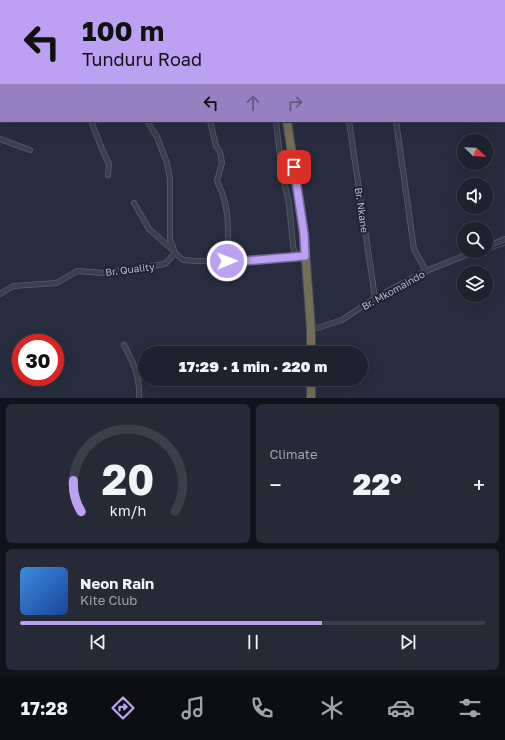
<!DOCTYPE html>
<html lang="en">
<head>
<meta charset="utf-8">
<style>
  :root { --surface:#1d222e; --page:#252a36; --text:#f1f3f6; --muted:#a0a4aa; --line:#3b3f4a; --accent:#bca0f2 }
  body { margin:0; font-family:"Golos Text",sans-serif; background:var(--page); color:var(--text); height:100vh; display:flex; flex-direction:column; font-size:15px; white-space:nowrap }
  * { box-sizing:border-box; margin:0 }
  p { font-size:13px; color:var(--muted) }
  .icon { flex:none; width:22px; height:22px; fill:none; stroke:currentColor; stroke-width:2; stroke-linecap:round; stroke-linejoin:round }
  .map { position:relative; height:398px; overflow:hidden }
  .drawer { display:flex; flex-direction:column; gap:6px; padding:6px; background:#101319; flex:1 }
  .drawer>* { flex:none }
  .top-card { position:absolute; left:0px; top:0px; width:505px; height:122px; box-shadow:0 4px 16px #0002,0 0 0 1px var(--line); background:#bca0f2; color:#111; overflow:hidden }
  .needle { width:26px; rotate:113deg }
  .buttons { position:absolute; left:457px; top:134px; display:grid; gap:8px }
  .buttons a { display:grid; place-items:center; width:36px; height:36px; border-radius:50%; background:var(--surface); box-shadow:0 4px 16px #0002,0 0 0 1px var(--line); font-size:20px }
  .speed { position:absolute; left:12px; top:334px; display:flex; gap:8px; font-size:20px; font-weight:700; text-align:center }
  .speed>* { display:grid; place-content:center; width:52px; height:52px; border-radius:50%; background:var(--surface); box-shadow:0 4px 16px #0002,0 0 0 1px var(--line); line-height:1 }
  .speed .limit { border:6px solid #d22; background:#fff; color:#111 }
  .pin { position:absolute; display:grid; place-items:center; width:34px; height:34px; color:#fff; margin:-17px; border-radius:8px; box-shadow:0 2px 6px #0006 }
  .me { position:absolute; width:44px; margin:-22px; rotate:89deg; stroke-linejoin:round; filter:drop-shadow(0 0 3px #0008) }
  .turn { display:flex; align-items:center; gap:14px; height:84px; padding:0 16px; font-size:18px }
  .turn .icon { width:52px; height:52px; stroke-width:2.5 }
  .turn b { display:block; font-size:28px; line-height:34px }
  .lanes { display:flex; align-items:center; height:38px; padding:0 16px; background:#0003; justify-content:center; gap:20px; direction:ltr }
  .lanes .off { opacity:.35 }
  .big { font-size:30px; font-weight:800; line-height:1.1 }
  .drawer .card { flex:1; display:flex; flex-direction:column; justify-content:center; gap:6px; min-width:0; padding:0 14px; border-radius:6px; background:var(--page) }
  .drawer .dial { align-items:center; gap:0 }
  .dial svg { height:104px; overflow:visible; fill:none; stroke:var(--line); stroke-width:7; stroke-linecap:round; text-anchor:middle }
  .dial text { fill:var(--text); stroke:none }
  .song { display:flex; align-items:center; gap:12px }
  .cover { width:48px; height:48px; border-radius:6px; background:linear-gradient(135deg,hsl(210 70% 55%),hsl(220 70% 35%)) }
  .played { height:4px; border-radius:2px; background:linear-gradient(90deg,var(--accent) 65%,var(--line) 65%) }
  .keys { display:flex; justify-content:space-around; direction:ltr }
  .heat { display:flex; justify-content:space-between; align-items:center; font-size:22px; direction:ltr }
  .drawer .tiles { flex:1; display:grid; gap:6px; grid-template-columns:1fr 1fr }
  .card:last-child { grid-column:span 2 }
  .trip { position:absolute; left:138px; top:346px; width:230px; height:40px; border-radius:20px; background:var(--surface); box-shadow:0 4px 16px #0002,0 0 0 1px var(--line); font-weight:800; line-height:40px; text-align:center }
  .tabs { display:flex; height:64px; justify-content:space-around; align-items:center; background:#0c0e12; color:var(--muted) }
  .tabs .icon { width:28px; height:28px }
  .tabs .selected { color:var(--accent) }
  .tabs b { font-size:18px; color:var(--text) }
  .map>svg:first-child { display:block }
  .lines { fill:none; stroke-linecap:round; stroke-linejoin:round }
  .stream { stroke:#3d4866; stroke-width:1.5 }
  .street-casing { stroke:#585d6c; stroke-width:6 }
  .highway-casing { stroke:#454a59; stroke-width:10 }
  .street { stroke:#3b404e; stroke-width:4.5 }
  .highway { stroke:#746e58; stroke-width:8 }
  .route-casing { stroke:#7a689d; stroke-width:10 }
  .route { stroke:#bca0f2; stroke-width:7 }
  .labels { text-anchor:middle; stroke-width:4; stroke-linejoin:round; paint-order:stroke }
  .street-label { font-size:10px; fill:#b7bbc9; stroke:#1f2434 }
</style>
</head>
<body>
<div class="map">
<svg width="505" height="398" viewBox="0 0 505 398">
  <rect width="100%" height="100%" fill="#272d3e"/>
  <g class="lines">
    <!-- stream -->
    <polyline class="stream" points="488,251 505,245"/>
    <!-- street casing -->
    <g class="street-casing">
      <g id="street">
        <polyline points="57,0 58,1"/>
        <polyline points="192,0 192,1"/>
        <polyline points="257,0 257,1"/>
        <polyline points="330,0 330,1"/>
        <polyline points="387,0 387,1"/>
        <polyline points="446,0 447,1"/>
        <polyline points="504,0 505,2"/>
        <polyline points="26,1 26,0"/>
        <polyline points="274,1 277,0"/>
        <polyline points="345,1 350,0"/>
        <polyline points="504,14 505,12"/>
        <polyline points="0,69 1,68"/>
        <polyline points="0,78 1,78"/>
        <polyline points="91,121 102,149 109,164 108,175"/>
        <polyline points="147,121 157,137 167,163 170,179 170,239 175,253"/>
        <path d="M210,121L216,146L220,151L222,163L217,181C225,196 228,212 228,230C229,240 226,250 227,261"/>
        <polyline points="276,121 280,156 286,171 285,186 289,203 293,246 296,257"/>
        <polyline points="349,121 375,298"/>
        <polyline points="396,121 414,249 426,271"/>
        <polyline points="0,139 30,150"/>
        <polyline points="134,203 149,229 174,251"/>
        <polyline points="486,247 505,239"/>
        <polyline points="0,294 13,286 57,283 77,271 103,273 165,264 175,253 183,260 196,261 244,261 305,256"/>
        <polyline points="311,330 342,320 375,298 426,271 476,251"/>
        <path d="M124,345C134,364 140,376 139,398"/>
      </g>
    </g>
    <!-- highway casing -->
    <g class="highway-casing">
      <g id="highway">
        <polyline points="267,0 267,1"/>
        <polyline points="287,121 304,234 311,330 311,353"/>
        <polyline points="311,379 311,398"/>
      </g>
    </g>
    <!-- street -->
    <use href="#street" class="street"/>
    <!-- highway -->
    <use href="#highway" class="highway"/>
  </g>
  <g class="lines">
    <!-- route casing -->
    <g class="route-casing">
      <polyline id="route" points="227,261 244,261 305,256 304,234 294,167"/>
    </g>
    <!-- route -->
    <use href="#route" class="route"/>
  </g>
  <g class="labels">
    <!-- street labels -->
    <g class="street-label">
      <text transform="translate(362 210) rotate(82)" y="4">Br. Nkane</text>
      <text transform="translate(130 269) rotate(-7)" y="4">Br. Quality</text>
      <text transform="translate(393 290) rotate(-29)" y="4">Br. Mkomaindo</text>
    </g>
  </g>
</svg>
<div class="buttons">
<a><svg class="needle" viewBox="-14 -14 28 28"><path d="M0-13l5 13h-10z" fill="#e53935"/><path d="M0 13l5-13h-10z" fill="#a0a4aa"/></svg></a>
<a><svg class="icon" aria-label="sound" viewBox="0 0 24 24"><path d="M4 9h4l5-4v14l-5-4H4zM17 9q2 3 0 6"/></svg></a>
<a><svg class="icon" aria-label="search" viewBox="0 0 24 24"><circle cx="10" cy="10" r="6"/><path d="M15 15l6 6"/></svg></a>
<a><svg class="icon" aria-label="layers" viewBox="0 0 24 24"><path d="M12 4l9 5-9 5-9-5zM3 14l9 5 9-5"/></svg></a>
</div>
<div class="speed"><div class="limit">30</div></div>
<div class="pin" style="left:294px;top:167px;background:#d93025"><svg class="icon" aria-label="arrive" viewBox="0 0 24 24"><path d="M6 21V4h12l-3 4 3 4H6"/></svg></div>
<svg class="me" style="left:227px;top:261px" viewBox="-20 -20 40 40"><circle r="17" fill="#bca0f2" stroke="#fff" stroke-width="3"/><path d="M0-11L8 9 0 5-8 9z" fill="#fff"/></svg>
<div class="trip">17:29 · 1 min · 220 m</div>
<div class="top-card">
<div class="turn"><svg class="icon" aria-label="left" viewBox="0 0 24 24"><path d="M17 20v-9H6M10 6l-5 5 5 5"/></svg><div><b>100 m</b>Tunduru Road</div></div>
<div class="lanes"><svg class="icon" aria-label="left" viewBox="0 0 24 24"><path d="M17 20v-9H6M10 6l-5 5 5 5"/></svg><svg class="icon off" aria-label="ahead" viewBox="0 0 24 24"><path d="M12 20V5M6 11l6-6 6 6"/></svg><svg class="icon off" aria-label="right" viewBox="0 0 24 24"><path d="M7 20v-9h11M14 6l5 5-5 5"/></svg></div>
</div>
</div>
<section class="drawer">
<div class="tiles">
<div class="card dial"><svg viewBox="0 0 100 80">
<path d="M14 69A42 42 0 1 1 86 69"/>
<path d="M14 69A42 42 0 0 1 8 45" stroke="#bca0f2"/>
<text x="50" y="56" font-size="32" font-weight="700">20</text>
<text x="50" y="72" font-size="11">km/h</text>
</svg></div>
<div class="card"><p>Climate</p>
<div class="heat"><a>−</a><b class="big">22°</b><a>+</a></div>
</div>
<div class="card">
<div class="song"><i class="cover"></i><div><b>Neon Rain</b><p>Kite Club</p></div></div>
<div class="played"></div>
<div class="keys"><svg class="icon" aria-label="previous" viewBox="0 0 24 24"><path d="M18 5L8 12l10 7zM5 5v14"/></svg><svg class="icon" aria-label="pause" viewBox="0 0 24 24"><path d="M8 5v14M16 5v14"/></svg><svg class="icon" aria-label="next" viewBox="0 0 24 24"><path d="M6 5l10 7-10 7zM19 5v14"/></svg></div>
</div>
</div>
</section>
<nav class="tabs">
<b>17:28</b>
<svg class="icon selected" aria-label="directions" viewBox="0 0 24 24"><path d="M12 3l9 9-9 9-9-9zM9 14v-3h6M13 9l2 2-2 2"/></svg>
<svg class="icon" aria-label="music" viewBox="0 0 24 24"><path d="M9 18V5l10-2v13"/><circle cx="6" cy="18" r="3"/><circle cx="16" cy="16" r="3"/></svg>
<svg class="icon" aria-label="phone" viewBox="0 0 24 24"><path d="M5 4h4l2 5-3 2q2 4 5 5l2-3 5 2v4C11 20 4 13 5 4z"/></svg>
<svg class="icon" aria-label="climate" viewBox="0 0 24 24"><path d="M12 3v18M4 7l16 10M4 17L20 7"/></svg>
<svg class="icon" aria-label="car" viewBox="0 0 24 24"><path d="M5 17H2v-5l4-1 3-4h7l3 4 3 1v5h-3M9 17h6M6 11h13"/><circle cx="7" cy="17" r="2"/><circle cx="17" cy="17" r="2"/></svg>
<svg class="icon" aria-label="filters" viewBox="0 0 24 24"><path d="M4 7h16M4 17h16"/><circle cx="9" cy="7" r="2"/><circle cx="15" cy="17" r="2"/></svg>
</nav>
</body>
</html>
